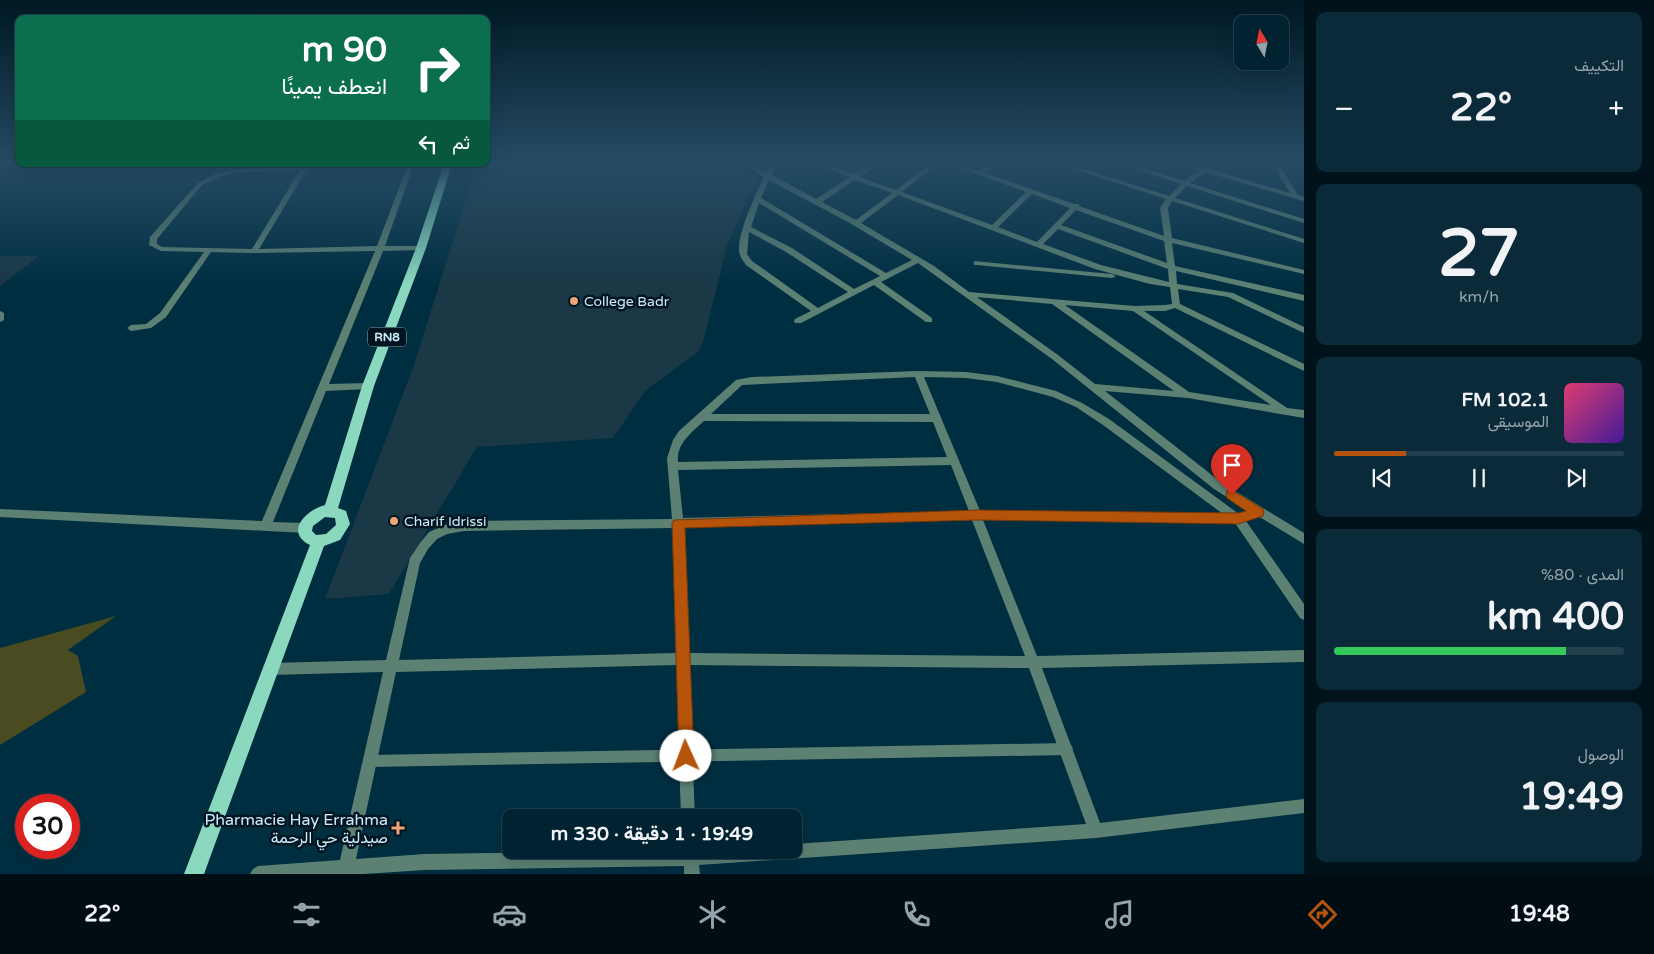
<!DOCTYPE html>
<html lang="ar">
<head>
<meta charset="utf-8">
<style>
  :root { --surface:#002231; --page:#0a2a39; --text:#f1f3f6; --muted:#95a4ab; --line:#223f4d; --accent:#b45309 }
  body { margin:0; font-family:"Varela Round",Vazirmatn,sans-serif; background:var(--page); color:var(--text); direction:rtl; height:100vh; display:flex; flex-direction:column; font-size:19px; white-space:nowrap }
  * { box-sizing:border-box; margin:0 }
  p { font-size:16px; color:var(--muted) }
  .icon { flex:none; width:28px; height:28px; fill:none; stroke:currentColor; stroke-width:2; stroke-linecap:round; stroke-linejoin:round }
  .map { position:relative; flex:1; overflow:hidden; direction:ltr }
  .side { display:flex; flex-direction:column; gap:12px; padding:12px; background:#00131b; width:350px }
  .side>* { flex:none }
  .guide { position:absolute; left:15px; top:15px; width:475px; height:152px; border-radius:10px; box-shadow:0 5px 20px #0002,0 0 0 1px var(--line); direction:rtl; background:#0b6e4f; color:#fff; overflow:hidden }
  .needle { width:32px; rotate:350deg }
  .controls { position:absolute; left:1234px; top:15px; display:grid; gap:10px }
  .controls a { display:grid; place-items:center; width:55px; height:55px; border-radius:10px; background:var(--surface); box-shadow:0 5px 20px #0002,0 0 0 1px var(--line); font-size:25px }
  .speed { position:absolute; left:15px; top:794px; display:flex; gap:10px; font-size:25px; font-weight:700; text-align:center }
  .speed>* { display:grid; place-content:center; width:65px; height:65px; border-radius:50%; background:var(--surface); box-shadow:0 5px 20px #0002,0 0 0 1px var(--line); line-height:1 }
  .speed .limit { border:8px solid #d22; background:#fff; color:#111 }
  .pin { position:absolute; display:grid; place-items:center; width:42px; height:42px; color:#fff; margin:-51px -21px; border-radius:50% 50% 50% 0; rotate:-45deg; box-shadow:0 0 5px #0007 }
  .pin .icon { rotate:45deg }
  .me { position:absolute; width:55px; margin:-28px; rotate:358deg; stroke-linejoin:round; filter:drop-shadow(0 0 4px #0008) }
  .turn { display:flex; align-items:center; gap:18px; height:105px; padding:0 20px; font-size:22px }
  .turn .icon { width:65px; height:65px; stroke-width:2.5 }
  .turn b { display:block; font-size:35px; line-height:42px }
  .then { display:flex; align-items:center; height:48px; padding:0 20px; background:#0003; gap:10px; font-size:19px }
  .big { font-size:38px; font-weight:800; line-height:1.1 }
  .side .widget { flex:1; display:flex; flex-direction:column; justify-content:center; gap:8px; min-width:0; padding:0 18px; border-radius:10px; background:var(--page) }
  .side .dial { align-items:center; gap:0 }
  .dial b { font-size:65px; line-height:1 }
  .song { display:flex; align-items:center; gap:15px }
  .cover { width:60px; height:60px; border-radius:8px; background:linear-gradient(135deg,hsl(340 70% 55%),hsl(260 70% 35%)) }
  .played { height:5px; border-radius:2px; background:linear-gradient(90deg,var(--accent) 25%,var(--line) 25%) }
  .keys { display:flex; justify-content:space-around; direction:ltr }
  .heat { display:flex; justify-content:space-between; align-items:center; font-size:28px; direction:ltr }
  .charge { height:8px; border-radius:4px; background:linear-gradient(90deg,#34c759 80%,var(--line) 0) }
  .trip { position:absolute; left:502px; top:809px; width:300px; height:50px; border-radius:10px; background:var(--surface); box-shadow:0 5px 20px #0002,0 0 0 1px var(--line); font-weight:800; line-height:50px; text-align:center; direction:rtl }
  .menu { display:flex; height:80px; justify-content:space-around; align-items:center; background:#000e14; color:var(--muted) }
  .menu .icon { width:35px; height:35px }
  .menu .current { color:var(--accent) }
  .menu b { font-size:22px; color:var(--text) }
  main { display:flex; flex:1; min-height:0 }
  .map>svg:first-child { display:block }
  .built { fill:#1a3846 }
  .green { fill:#4a4b20 }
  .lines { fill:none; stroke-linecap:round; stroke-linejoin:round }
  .lane { fill:#5c8173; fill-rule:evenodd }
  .street { fill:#5c8173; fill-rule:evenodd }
  .primary { fill:#8ad9be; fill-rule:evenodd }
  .route { fill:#b45309; stroke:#753606 }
  .poi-dot { fill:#efa377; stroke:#001520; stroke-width:2 }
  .labels { text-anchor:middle; stroke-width:5; stroke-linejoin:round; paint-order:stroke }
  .shield { fill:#001520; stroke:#90abb9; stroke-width:1 }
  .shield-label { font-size:12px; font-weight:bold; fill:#cdebfb }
  .poi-label { font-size:14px; fill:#cdebfb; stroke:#001520; text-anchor:start }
  .near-poi-label { font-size:16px; fill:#cdebfb; stroke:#001520; text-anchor:end }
</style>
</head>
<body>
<main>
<section class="side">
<div class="widget"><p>التكييف</p>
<div class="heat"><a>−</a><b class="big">22°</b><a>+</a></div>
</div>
<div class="widget dial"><b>27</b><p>km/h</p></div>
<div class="widget">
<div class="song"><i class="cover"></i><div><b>102.1 FM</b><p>الموسيقى</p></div></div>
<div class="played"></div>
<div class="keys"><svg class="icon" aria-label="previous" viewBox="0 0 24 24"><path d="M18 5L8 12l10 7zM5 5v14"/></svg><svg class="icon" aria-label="pause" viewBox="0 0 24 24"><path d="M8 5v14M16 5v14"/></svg><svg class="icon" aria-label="next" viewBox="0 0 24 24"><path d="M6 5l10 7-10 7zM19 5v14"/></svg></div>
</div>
<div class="widget"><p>المدى · 80%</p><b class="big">400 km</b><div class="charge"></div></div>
<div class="widget"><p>الوصول</p><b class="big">19:49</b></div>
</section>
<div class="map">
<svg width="1304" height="874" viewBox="0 0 1304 874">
  <rect width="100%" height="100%" fill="#002e41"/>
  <!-- built -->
  <g class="built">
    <polygon points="486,163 729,163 756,179 727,246 703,342 698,352 645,391 613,438 477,447 389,594 325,599 414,365 477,164"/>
    <polygon points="0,256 39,256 0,286"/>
  </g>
  <!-- green -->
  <polygon class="green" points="116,616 68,650 78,656 86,692 0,745 0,648"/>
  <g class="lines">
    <!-- lane -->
    <g class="lane">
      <polygon points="0,311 4,313 4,320 0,322"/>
      <polygon points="1067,743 1071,745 1073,749 1071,753 1067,755 370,767 366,765 364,761 366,757 370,755"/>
    </g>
    <!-- street -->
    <g class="street">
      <path d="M740,163H747L766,173L772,163H778L772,175L816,199L850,177L815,164L814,163H822L854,174L872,163H879L860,177L896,190L932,163H939L902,192L992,225L1026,192L946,163H954L979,171L991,163H998L985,173L1074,204H1079V206L1164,236L1160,208L1166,199L1056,163H1064L1169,196L1181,184L1118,163H1126L1184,181L1199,170L1181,164L1180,163H1189L1203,167L1209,163H1216L1209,169L1290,193L1272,163H1278L1298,195L1304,197V201L1205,172L1190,183L1304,219V223L1187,186L1175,198L1304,239V243L1172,201L1168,208L1172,238L1304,270V274L1172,243L1175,266L1304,295V301L1176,271L1177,284L1233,293L1304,327V333L1228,297L1178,289L1180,304L1304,364V371L1175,308L1165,311H1144L1287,408L1304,410V418L1188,398L1105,391L1222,483L1304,533V544L1258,516L1246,521L1304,604V620L1300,618L1235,523L983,520L1037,656L1304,650V662L1042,668L1100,823L1304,799V813L1096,838L699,865L700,874H684V866L424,870L364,874H250L253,869L258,866L340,860L383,672L269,675L264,673L263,669L264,665L269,663L386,660L410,558L420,543L429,532L445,525L464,521L672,519L667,458L673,440L679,431L736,380L752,377L918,371L966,372L997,376L1056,391L1082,403L1109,419L1239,514L1249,511L1214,489L1052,359L918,263L881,282L932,318V322H926L874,285L801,323H795L794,321L795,319L811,311L746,265C744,262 741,258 740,255C734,239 757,192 764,177ZM769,180L848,222L912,260L886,273L761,198ZM855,180L892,193L856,220L822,202ZM1032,194L1070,208L1037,242L998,227ZM898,195L1095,269L1150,284L1170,287L1172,304L1165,305L1135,306L969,292L934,266L861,223ZM759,203L880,276L854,289L792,248L751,227ZM1076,210L1164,241L1167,263L1061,225ZM1058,229L1168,269L1169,282L1101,265L1043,244ZM749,232L786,252L848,292L818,308L752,261L747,254ZM977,297L1052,304L1174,391L1095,384L1058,355ZM1065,305L1133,311L1271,405L1189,392ZM915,377L930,414H711L742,385ZM924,377L966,378L997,382L1053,397L1076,407L1103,425L1223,514L980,511ZM704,421L933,422L947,457L678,462C676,444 692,432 704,421ZM951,465L969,511L683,518L678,470ZM972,520L1025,656L689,653L684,527ZM673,528L676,653L399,660L420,563L428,549L437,539L447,534L464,531ZM676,665L681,818H695L689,665L1029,668L1086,824L794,844V850H682L424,854L356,859L396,672Z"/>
      <path d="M336,164H372L369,166L307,169L259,249L377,246L408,164H414L385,246H421L425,248L421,250L383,251L329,384L368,383L373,386L368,389L326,391L273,522L305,523L309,525L311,528L309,531L305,533L0,517V509L262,521L375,251L254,253L211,252L166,317L151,328L131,331L127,328L131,325L146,324L160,313L204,252L161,251L149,245L150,237L198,183L215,174L235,169ZM300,170L252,249L162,247L157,244V239L202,185L219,177L235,173Z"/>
      <polygon points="974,261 1112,274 1116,276 1112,278 977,265 974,265"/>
    </g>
    <!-- primary -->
    <path class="primary" d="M444,164H452L426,248L374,386L338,508L346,511L350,524L340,540L324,546L204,874H184L310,545C284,532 306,510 325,505L362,386L416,248ZM325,517L335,518L336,525L326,534L316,535L312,531L313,526Z"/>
  </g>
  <!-- sky -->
  <linearGradient id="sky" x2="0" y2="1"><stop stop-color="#001924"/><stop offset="0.57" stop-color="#264c65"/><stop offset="1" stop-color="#264c65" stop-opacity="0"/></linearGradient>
  <rect width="1304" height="285" fill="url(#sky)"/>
  <!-- route -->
  <polygon class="route" points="1232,490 1263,509 1264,512 1263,516 1238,524 978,520 685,528 694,756 692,762 686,764 681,762 679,756 672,523 674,520 978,510 1238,513 1246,511 1227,498 1226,495 1227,491"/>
  <!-- markers -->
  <g class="poi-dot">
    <circle cx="574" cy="301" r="5"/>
    <circle cx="394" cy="521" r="5"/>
    <path d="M395.5 820.5h5v5h5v5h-5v5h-5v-5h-5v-5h5z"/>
  </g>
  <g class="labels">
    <!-- shield labels -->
    <rect class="shield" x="368" y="327.5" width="38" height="19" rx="4"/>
    <g class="shield-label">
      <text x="387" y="341">RN8</text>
    </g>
    <!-- poi labels -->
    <g class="poi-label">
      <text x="584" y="306">College Badr</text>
      <text x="404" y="526">Charif Idrissi</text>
    </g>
    <!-- near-poi labels -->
    <g class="near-poi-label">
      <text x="388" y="825">Pharmacie Hay Errahma<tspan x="388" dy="18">صيدلية حي الرحمة</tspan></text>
    </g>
  </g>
</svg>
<div class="controls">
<a><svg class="needle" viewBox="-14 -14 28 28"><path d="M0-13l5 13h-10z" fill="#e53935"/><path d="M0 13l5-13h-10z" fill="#95a4ab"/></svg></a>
</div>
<div class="speed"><div class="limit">30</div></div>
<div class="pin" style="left:1232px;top:495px;background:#d93025"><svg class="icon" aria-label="arrive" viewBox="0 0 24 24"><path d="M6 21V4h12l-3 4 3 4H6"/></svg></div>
<svg class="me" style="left:686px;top:756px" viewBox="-20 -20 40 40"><circle r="19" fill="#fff"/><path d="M0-13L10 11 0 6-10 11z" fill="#b45309"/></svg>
<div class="trip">19:49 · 1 دقيقة · 330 m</div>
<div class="guide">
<div class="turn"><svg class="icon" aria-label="right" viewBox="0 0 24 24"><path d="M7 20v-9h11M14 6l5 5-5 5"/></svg><div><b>90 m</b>انعطف يمينًا</div></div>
<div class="then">ثم<svg class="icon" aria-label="left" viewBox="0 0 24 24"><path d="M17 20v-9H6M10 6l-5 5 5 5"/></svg></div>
</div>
</div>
</main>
<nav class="menu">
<b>19:48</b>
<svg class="icon current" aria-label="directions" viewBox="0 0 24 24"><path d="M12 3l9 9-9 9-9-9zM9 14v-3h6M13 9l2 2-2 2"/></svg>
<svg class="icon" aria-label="music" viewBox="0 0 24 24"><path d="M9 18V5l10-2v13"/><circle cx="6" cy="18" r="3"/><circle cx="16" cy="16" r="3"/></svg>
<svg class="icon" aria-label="phone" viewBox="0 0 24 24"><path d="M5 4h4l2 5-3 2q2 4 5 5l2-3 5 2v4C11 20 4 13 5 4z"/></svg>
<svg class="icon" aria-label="climate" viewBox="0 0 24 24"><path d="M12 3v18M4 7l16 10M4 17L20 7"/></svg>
<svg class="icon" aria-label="car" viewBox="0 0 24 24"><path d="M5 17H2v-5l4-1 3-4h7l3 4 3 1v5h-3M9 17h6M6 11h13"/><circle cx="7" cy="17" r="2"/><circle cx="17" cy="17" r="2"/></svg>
<svg class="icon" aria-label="filters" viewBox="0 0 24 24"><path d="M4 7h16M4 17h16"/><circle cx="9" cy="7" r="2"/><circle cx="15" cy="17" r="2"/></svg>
<b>22°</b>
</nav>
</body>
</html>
